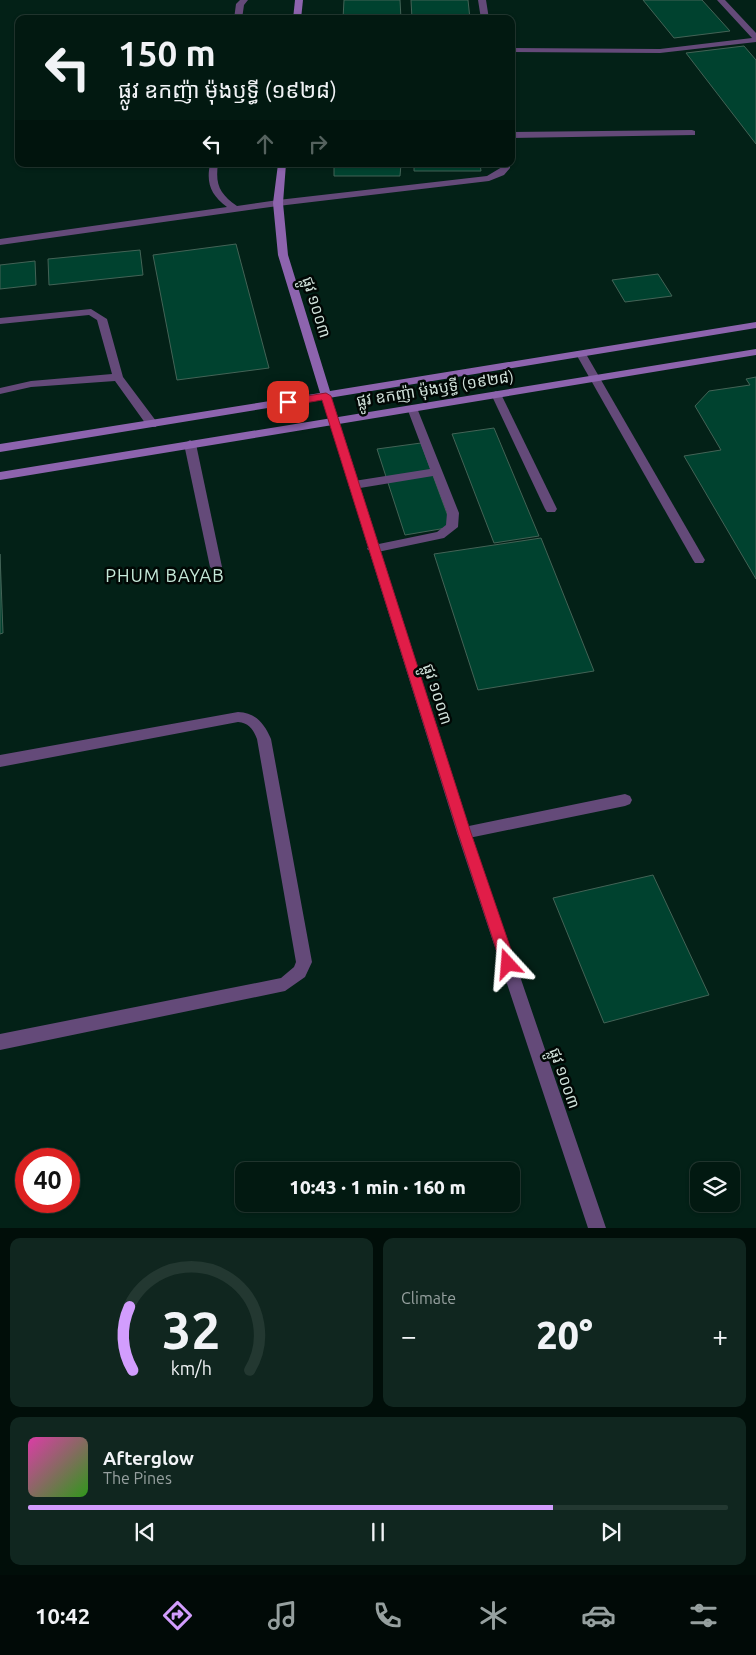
<!DOCTYPE html>
<html lang="en">
<head>
<meta charset="utf-8">
<style>
  :root { --surface:#021911; --page:#10261f; --text:#f1f3f6; --muted:#96a09f; --line:#233831; --accent:#d29dfd }
  body { margin:0; font-family:Ubuntu,"Noto Sans Khmer",sans-serif; background:var(--page); color:var(--text); height:100vh; display:flex; flex-direction:column; font-size:19px; white-space:nowrap }
  * { box-sizing:border-box; margin:0 }
  p { font-size:16px; color:var(--muted) }
  .icon { flex:none; width:28px; height:28px; fill:none; stroke:currentColor; stroke-width:2; stroke-linecap:round; stroke-linejoin:round }
  .map { position:relative; height:1228px; overflow:hidden }
  .details { display:flex; flex-direction:column; gap:10px; padding:10px; background:#010e09; flex:1 }
  .details>* { flex:none }
  .guide { position:absolute; left:15px; top:15px; width:500px; height:152px; border-radius:10px; box-shadow:0 1px 4px #0004,0 0 0 1px var(--line); background:#021911; color:var(--text); overflow:hidden }
  .buttons { position:absolute; left:690px; top:1162px; display:grid; gap:10px }
  .buttons a { display:grid; place-items:center; width:50px; height:50px; border-radius:10px; background:var(--surface); box-shadow:0 1px 4px #0004,0 0 0 1px var(--line); font-size:25px }
  .speed { position:absolute; left:15px; top:1148px; display:flex; gap:10px; font-size:25px; font-weight:700; text-align:center }
  .speed>* { display:grid; place-content:center; width:65px; height:65px; border-radius:50%; background:var(--surface); box-shadow:0 1px 4px #0004,0 0 0 1px var(--line); line-height:1 }
  .speed .limit { border:8px solid #d22; background:#fff; color:#111 }
  .pin { position:absolute; display:grid; place-items:center; width:42px; height:42px; color:#fff; margin:-21px; border-radius:10px; box-shadow:0 2px 8px #0006 }
  .me { position:absolute; width:55px; margin:-28px; rotate:341deg; stroke-linejoin:round; filter:drop-shadow(0 0 4px #0008) }
  .turn { display:flex; align-items:center; gap:18px; height:105px; padding:0 20px; font-size:22px }
  .turn .icon { width:65px; height:65px; stroke-width:2.5 }
  .turn b { display:block; font-size:35px; line-height:42px }
  .lanes { display:flex; align-items:center; height:48px; padding:0 20px; background:#0003; justify-content:center; gap:25px; direction:ltr }
  .lanes .off { opacity:.35 }
  .big { font-size:38px; font-weight:800; line-height:1.1 }
  .details .widget { flex:1; display:flex; flex-direction:column; justify-content:center; gap:8px; min-width:0; padding:0 18px; border-radius:10px; background:var(--page) }
  .details .dial { align-items:center; gap:0 }
  .dial svg { height:130px; overflow:visible; fill:none; stroke:var(--line); stroke-width:7; stroke-linecap:round; text-anchor:middle }
  .dial text { fill:var(--text); stroke:none }
  .song { display:flex; align-items:center; gap:15px }
  .cover { width:60px; height:60px; border-radius:8px; background:linear-gradient(135deg,hsl(320 70% 55%),hsl(110 70% 35%)) }
  .played { height:5px; border-radius:2px; background:linear-gradient(90deg,var(--accent) 75%,var(--line) 75%) }
  .keys { display:flex; justify-content:space-around; direction:ltr }
  .heat { display:flex; justify-content:space-between; align-items:center; font-size:28px; direction:ltr }
  .details .tiles { flex:1; display:grid; gap:10px; grid-template-columns:1fr 1fr }
  .widget:last-child { grid-column:span 2 }
  .trip { position:absolute; left:235px; top:1162px; width:285px; height:50px; border-radius:10px; background:var(--surface); box-shadow:0 1px 4px #0004,0 0 0 1px var(--line); font-weight:800; line-height:50px; text-align:center }
  .tab-bar { display:flex; height:80px; justify-content:space-around; align-items:center; background:#010a07; color:var(--muted) }
  .tab-bar .icon { width:35px; height:35px }
  .tab-bar .active { color:var(--accent) }
  .tab-bar b { font-size:22px; color:var(--text) }
  .map>svg:first-child { display:block }
  .building { fill:#00422f; stroke:#436356 }
  .lines { fill:none; stroke-linecap:round; stroke-linejoin:round }
  .service { fill:#644a79; fill-rule:evenodd }
  .minor { fill:#644a79; fill-rule:evenodd }
  .tertiary { fill:#644a79; fill-rule:evenodd }
  .secondary { fill:#8d64ae; fill-rule:evenodd }
  .route { fill:#e11d48; stroke:#92132f }
  .labels { text-anchor:middle; stroke-width:5; stroke-linejoin:round; paint-order:stroke }
  .street-label { font-size:16px; fill:#cedfd8; stroke:#010805 }
  .neighbourhood-label { font-size:18px; letter-spacing:1px; fill:#c6e9d9; stroke:#010805 }
</style>
</head>
<body>
<div class="map">
<svg width="756" height="1228" viewBox="0 0 756 1228">
  <rect width="100%" height="100%" fill="#032117"/>
  <!-- building -->
  <g class="building">
    <polygon points="344,0 400,0 401,19 343,19"/>
    <polygon points="411,0 468,0 470,19 412,19"/>
    <polygon points="643,0 702,0 730,31 674,38"/>
    <polygon points="744,46 756,60 756,144 686,53"/>
    <polygon points="334,164 401,164 400,176 334,176"/>
    <polygon points="414,164 480,164 481,171 414,171"/>
    <polygon points="236,244 269,368 177,380 153,255"/>
    <polygon points="140,250 143,275 49,285 48,259"/>
    <polygon points="35,261 36,285 0,289 0,265"/>
    <polygon points="658,274 672,296 625,302 612,280"/>
    <polygon points="756,377 756,579 684,456 721,450 695,406 709,391 750,385 746,379"/>
    <polygon points="494,428 539,536 494,543 452,434"/>
    <polygon points="421,443 452,527 405,535 377,449"/>
    <polygon points="541,538 594,671 478,690 434,554"/>
    <polygon points="0,554 3,633 0,634"/>
    <polygon points="653,875 709,995 604,1023 553,898"/>
  </g>
  <g class="lines">
    <!-- service -->
    <g class="service">
      <polygon points="240,0 248,0 244,5 242,19 234,19 236,4"/>
      <path d="M210,164H218C215,185 220,194 237,206L278,200L283,203L278,206L0,245V239L227,207C211,195 206,184 210,164Z"/>
      <polygon points="91,309 107,319 123,377 156,421 157,424 156,427 148,427 115,381 31,387 0,394 0,388 31,381 112,374 97,320 89,315 0,324 0,318"/>
      <polygon points="581,351 586,354 705,560 703,563 695,563 693,560 576,354"/>
      <polygon points="496,391 501,394 557,509 555,512 547,512 545,509 491,394"/>
      <polygon points="412,405 417,408 459,513 458,527 444,538 373,553 367,549 369,546 437,532 446,525 447,513 433,476 354,489 348,485 354,481 430,469 407,408"/>
      <polygon points="190,440 196,444 222,567 216,571 210,567 184,444"/>
      <polygon points="625,794 630,796 632,800 630,804 625,806 464,839 459,837 457,833 459,829 464,827"/>
    </g>
    <!-- minor -->
    <g class="minor">
      <polygon points="478,0 486,0 489,19 481,19"/>
      <polygon points="717,0 725,0 756,33 756,42 660,53 511,52 511,48 660,49 752,38"/>
      <polygon points="692,130 695,131 695,135 511,138 511,132"/>
      <polygon points="502,164 510,164 510,168 504,175 489,181 278,206 273,203 278,200 487,176 502,167"/>
      <path d="M238,712C256,713 264,723 271,739L312,962L305,977L285,991L0,1050V1034L281,978L294,967L296,962L257,739C253,729 249,723 238,722L0,767V755Z"/>
    </g>
    <!-- tertiary -->
    <polygon class="tertiary" points="326,393 331,396 471,833 606,1228 588,1228 457,833 321,396"/>
    <!-- secondary -->
    <g class="secondary">
      <polygon points="295,0 303,0 301,19 293,19"/>
      <polygon points="278,164 286,164 283,203 288,255 330,391 756,322 756,328 0,452 0,444 320,393 278,255 273,203"/>
      <polygon points="756,349 756,355 0,480 0,472"/>
    </g>
  </g>
  <!-- route -->
  <polygon class="route" points="326,393 331,396 471,833 516,964 513,969 508,971 504,969 501,964 458,833 322,400 288,406 283,402 288,399"/>
  <g class="labels">
    <!-- street labels -->
    <g class="street-label">
      <text transform="translate(317 307) rotate(73)" y="6">ផ្លូវ ១០០៣</text>
      <text transform="translate(435 388) rotate(-9)" y="6">ផ្លូវ ឧកញ៉ា ម៉ុងឫទ្ធី (១៩២៨)</text>
      <text transform="translate(438 694) rotate(72)" y="6">ផ្លូវ ១០០៣</text>
      <text transform="translate(565 1078) rotate(71)" y="6">ផ្លូវ ១០០៣</text>
    </g>
    <!-- neighbourhood labels -->
    <g class="neighbourhood-label">
      <text x="165" y="582">PHUM BAYAB</text>
    </g>
  </g>
</svg>
<div class="buttons">
<a><svg class="icon" aria-label="layers" viewBox="0 0 24 24"><path d="M12 4l9 5-9 5-9-5zM3 14l9 5 9-5"/></svg></a>
</div>
<div class="speed"><div class="limit">40</div></div>
<div class="pin" style="left:288px;top:402px;background:#d93025"><svg class="icon" aria-label="arrive" viewBox="0 0 24 24"><path d="M6 21V4h12l-3 4 3 4H6"/></svg></div>
<svg class="me" style="left:508px;top:964px" viewBox="-20 -20 40 40"><path d="M0-17L14 15 0 8-14 15z" fill="#e11d48" stroke="#fff" stroke-width="4"/></svg>
<div class="trip">10:43 · 1 min · 160 m</div>
<div class="guide">
<div class="turn"><svg class="icon" aria-label="left" viewBox="0 0 24 24"><path d="M17 20v-9H6M10 6l-5 5 5 5"/></svg><div><b>150 m</b>ផ្លូវ ឧកញ៉ា ម៉ុងឫទ្ធី (១៩២៨)</div></div>
<div class="lanes"><svg class="icon" aria-label="left" viewBox="0 0 24 24"><path d="M17 20v-9H6M10 6l-5 5 5 5"/></svg><svg class="icon off" aria-label="ahead" viewBox="0 0 24 24"><path d="M12 20V5M6 11l6-6 6 6"/></svg><svg class="icon off" aria-label="right" viewBox="0 0 24 24"><path d="M7 20v-9h11M14 6l5 5-5 5"/></svg></div>
</div>
</div>
<section class="details">
<div class="tiles">
<div class="widget dial"><svg viewBox="0 0 100 80">
<path d="M14 69A42 42 0 1 1 86 69"/>
<path d="M14 69A42 42 0 0 1 12 30" stroke="#d29dfd"/>
<text x="50" y="56" font-size="32" font-weight="700">32</text>
<text x="50" y="72" font-size="11">km/h</text>
</svg></div>
<div class="widget"><p>Climate</p>
<div class="heat"><a>−</a><b class="big">20°</b><a>+</a></div>
</div>
<div class="widget">
<div class="song"><i class="cover"></i><div><b>Afterglow</b><p>The Pines</p></div></div>
<div class="played"></div>
<div class="keys"><svg class="icon" aria-label="previous" viewBox="0 0 24 24"><path d="M18 5L8 12l10 7zM5 5v14"/></svg><svg class="icon" aria-label="pause" viewBox="0 0 24 24"><path d="M8 5v14M16 5v14"/></svg><svg class="icon" aria-label="next" viewBox="0 0 24 24"><path d="M6 5l10 7-10 7zM19 5v14"/></svg></div>
</div>
</div>
</section>
<nav class="tab-bar">
<b>10:42</b>
<svg class="icon active" aria-label="directions" viewBox="0 0 24 24"><path d="M12 3l9 9-9 9-9-9zM9 14v-3h6M13 9l2 2-2 2"/></svg>
<svg class="icon" aria-label="music" viewBox="0 0 24 24"><path d="M9 18V5l10-2v13"/><circle cx="6" cy="18" r="3"/><circle cx="16" cy="16" r="3"/></svg>
<svg class="icon" aria-label="phone" viewBox="0 0 24 24"><path d="M5 4h4l2 5-3 2q2 4 5 5l2-3 5 2v4C11 20 4 13 5 4z"/></svg>
<svg class="icon" aria-label="climate" viewBox="0 0 24 24"><path d="M12 3v18M4 7l16 10M4 17L20 7"/></svg>
<svg class="icon" aria-label="car" viewBox="0 0 24 24"><path d="M5 17H2v-5l4-1 3-4h7l3 4 3 1v5h-3M9 17h6M6 11h13"/><circle cx="7" cy="17" r="2"/><circle cx="17" cy="17" r="2"/></svg>
<svg class="icon" aria-label="filters" viewBox="0 0 24 24"><path d="M4 7h16M4 17h16"/><circle cx="9" cy="7" r="2"/><circle cx="15" cy="17" r="2"/></svg>
</nav>
</body>
</html>
